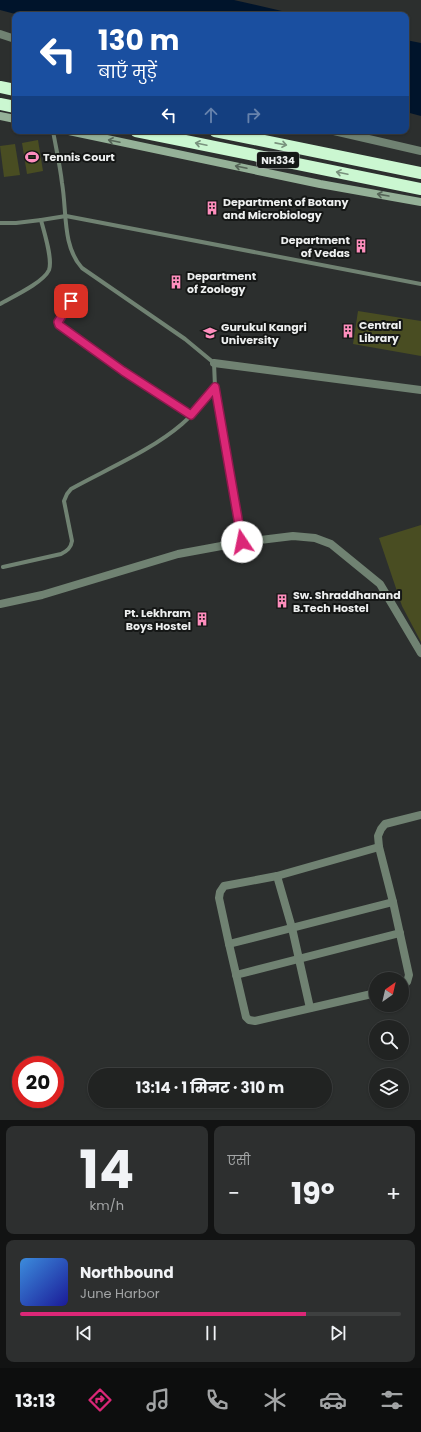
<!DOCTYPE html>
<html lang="hi">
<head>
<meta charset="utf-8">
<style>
  :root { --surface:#212322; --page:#2d2f2f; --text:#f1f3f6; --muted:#a2a4a5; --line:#3e4040; --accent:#db2777 }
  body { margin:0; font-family:Poppins,"Noto Sans Devanagari",sans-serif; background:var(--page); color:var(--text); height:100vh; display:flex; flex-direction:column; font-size:15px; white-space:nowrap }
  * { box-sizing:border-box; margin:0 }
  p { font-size:13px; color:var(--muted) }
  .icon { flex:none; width:22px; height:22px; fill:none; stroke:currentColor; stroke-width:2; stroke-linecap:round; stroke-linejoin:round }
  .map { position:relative; height:1120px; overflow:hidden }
  .sheet { display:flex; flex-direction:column; gap:6px; padding:6px; background:#121313; flex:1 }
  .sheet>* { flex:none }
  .top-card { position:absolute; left:12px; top:12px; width:397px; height:122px; border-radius:8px; box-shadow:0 1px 3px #0004,0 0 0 1px var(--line); background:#1a4fa0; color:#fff; overflow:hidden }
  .needle { width:26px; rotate:34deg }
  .fabs { position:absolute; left:369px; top:972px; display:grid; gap:8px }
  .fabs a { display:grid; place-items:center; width:40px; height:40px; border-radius:50%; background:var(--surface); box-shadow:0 1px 3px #0004,0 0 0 1px var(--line); font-size:20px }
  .speed { position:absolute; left:12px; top:1056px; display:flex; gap:8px; font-size:20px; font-weight:700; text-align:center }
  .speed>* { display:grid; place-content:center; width:52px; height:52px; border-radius:50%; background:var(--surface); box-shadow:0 1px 3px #0004,0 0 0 1px var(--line); line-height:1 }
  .speed .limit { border:6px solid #d22; background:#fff; color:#111 }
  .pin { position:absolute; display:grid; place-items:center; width:34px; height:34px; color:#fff; margin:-17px; border-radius:8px; box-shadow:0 2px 6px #0006 }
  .me { position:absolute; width:44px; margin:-22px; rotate:349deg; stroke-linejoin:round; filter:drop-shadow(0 0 3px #0008) }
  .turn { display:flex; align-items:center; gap:14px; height:84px; padding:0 20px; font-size:18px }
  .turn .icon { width:52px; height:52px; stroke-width:2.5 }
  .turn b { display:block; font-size:28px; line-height:34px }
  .lanes { display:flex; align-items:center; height:38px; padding:0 20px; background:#0003; justify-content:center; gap:20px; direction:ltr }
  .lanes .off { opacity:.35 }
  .big { font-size:30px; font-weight:700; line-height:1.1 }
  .sheet .tile { flex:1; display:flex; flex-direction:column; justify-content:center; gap:6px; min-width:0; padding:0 14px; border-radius:8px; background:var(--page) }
  .sheet .dial { align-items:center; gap:0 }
  .dial b { font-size:52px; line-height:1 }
  .song { display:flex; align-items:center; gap:12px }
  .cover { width:48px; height:48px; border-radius:6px; background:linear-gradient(135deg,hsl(210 70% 55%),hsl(240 70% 35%)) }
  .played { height:4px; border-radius:2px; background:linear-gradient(90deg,var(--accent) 75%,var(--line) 75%) }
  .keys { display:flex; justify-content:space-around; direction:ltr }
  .heat { display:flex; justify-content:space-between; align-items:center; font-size:22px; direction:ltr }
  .sheet .tiles { flex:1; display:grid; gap:6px; grid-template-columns:1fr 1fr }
  .tile:last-child { grid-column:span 2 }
  .trip { position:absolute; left:88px; top:1068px; width:244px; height:40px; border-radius:20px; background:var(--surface); box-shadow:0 1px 3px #0004,0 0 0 1px var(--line); font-weight:700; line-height:40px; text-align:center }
  .tab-bar { display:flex; height:64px; justify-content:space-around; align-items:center; background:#0d0e0e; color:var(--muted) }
  .tab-bar .icon { width:28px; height:28px }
  .tab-bar .active { color:var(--accent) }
  .tab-bar b { font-size:18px; color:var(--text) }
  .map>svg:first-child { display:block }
  .green { fill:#494d22 }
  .water { fill:#00142b }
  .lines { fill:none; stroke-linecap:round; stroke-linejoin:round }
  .lane { stroke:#708272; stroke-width:4 }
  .street { stroke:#708272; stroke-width:8 }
  .secondary { stroke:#95b198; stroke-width:8 }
  .highway { stroke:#cbf7d1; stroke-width:12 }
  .oneway { stroke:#556457 }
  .oneway2 { stroke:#79927d }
  .route-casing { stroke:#8e194d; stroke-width:10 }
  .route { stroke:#db2777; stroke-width:7 }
  .labels { text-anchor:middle; stroke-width:4; stroke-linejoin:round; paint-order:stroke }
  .shield { fill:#151716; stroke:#acaeae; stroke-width:1 }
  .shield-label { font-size:10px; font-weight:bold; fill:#edefef }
  .poi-label { font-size:11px; font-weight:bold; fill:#edefef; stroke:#151716; text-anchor:start }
</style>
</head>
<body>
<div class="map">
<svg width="421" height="1120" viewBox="0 0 421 1120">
  <rect width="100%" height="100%" fill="#2c2f2e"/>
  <!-- green -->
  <g class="green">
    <polygon points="38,140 43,171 27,174 22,143"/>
    <polygon points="15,144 20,175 4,177 0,146"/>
    <polygon points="358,311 421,321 421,356 353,344"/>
    <polygon points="421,525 421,642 402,606 379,538"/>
  </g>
  <!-- water -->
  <g class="water">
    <polygon points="0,0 234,0 299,15 19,15 0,10"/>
    <polygon points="406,40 421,43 421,116 406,112"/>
  </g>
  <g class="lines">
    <!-- lane -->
    <g class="lane">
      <path d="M53,131C56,148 60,165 62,183C67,211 62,246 82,268L185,339L214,363L215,387L243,542"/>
      <polyline points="41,220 66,216 421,284"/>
      <path d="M0,223H16L41,220C44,232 53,259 49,270C43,283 12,297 0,304"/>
      <polyline points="78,290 58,322 59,325 123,371 191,415"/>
      <path d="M3,567L61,554C67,551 71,548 72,541L64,501L67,494L71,489C107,469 152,450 182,424C195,413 205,399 215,387"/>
    </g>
    <!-- street -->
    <g class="street">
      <polyline points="0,34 15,39"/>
      <polyline points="334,131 421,151"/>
      <polyline points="214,363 421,390"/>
      <polyline points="0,604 42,595 178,554 243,542 293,536 315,538 331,544 380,584 421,653"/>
      <polyline points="277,876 224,886 220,892 219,898 229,944 246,1017 249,1020 255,1021 376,993"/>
      <polyline points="229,944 393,902"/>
      <polyline points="236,975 400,933"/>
      <polyline points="402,986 407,982 409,975 393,902 379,847 378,836 381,829 385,824 421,815"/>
      <polyline points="310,1008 292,928 277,876 379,847"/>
    </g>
    <!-- secondary -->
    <g class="secondary">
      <polyline points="0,116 15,119"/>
      <polyline points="69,131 320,184 421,202"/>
    </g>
    <!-- highway -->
    <g class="highway">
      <polyline points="0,87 15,90"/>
      <polyline points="0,104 15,107"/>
      <polyline points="136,131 421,189"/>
      <polyline points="215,131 421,173"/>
    </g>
  </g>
  <!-- one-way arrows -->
  <defs><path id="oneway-shaft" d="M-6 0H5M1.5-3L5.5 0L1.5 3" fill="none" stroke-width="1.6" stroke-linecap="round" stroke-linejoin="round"/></defs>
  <g class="oneway">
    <use href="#oneway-shaft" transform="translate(114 141) rotate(-168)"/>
    <use href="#oneway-shaft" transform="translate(241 167) rotate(-168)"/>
    <use href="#oneway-shaft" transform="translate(383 195) rotate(-170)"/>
  </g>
  <g class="oneway2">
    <use href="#oneway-shaft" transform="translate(201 144) rotate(-168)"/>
    <use href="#oneway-shaft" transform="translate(281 144) rotate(11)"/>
    <use href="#oneway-shaft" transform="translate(342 173) rotate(-168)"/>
  </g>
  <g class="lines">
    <!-- route casing -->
    <g class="route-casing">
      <polyline id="route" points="71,301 58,322 59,325 123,371 191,415 215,387 242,542"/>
    </g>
    <!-- route -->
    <use href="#route" class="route"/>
  </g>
  <!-- icons -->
  <defs>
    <g id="stadium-bare" transform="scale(1.08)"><path d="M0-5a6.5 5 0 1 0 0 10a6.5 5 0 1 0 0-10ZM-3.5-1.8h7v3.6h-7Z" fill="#fe8ebd" stroke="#151716" stroke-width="2.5" paint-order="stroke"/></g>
    <g id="building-bare" transform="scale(1.08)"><path d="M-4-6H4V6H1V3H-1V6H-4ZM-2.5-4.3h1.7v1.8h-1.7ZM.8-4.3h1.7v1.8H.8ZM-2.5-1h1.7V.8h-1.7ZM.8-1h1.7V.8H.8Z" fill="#fe8ebd" stroke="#151716" stroke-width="2.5" paint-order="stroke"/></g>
    <g id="university-bare" transform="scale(1.08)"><path d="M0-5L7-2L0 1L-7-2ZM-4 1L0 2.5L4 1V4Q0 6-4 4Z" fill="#fe8ebd" stroke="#151716" stroke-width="2.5" paint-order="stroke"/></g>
  </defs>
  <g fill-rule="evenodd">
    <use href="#stadium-bare" x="32" y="157"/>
    <use href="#building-bare" x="212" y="208"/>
    <use href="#building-bare" x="361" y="246"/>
    <use href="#building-bare" x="176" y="282"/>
    <use href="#building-bare" x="348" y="331"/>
    <use href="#university-bare" x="210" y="333"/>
    <use href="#building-bare" x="282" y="601"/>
    <use href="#building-bare" x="202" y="619"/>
  </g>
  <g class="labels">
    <!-- shield labels -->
    <rect class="shield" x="257" y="152" width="42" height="16" rx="3"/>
    <g class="shield-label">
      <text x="278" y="164">NH334</text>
    </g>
    <!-- poi labels -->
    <g class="poi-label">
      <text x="43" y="161">Tennis Court</text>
      <text x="223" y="206">Department of Botany<tspan x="223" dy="13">and Microbiology</tspan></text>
      <text x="350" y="244" text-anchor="end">Department<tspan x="350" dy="13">of Vedas</tspan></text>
      <text x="187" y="280">Department<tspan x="187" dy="13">of Zoology</tspan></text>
      <text x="359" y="329">Central<tspan x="359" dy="13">Library</tspan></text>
      <text x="221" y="331">Gurukul Kangri<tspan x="221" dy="13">University</tspan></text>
      <text x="293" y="599">Sw. Shraddhanand<tspan x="293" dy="13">B.Tech Hostel</tspan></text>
      <text x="191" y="617" text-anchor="end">Pt. Lekhram<tspan x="191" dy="13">Boys Hostel</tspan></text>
    </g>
  </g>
</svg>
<div class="fabs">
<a><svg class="needle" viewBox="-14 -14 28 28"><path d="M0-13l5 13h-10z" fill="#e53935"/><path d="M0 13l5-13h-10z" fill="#a2a4a5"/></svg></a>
<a><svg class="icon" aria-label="search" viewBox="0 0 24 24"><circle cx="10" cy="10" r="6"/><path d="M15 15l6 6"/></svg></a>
<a><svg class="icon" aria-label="layers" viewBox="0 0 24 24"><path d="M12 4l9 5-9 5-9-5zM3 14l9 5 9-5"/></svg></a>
</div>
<div class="speed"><div class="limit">20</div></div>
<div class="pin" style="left:71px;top:301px;background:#d93025"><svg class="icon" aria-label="arrive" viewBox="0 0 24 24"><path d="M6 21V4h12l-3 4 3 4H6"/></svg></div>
<svg class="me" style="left:242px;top:542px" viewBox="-20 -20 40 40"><circle r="19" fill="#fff"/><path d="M0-13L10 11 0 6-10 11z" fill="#db2777"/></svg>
<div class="trip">13:14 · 1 मिनट · 310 m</div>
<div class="top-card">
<div class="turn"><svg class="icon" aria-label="left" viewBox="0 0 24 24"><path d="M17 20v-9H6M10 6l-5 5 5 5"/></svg><div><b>130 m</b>बाएँ मुड़ें</div></div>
<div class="lanes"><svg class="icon" aria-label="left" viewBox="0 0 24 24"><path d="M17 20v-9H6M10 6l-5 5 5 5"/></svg><svg class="icon off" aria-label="ahead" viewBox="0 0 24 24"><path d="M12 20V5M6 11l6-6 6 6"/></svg><svg class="icon off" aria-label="right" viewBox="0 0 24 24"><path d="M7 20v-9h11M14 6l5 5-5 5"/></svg></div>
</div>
</div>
<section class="sheet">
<div class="tiles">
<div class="tile dial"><b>14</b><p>km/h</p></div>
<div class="tile"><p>एसी</p>
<div class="heat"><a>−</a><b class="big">19°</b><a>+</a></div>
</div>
<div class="tile">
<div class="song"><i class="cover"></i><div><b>Northbound</b><p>June Harbor</p></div></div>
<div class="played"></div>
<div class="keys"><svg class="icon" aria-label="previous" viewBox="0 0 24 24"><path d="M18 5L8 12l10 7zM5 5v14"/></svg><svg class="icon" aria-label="pause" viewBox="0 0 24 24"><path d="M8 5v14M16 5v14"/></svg><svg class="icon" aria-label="next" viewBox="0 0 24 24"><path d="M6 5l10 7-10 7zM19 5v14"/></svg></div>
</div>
</div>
</section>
<nav class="tab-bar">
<b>13:13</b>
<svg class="icon active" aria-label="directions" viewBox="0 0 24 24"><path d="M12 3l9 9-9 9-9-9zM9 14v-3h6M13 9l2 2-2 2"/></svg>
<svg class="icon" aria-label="music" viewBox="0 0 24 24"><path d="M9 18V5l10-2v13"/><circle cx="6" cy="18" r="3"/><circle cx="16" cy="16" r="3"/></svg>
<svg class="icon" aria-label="phone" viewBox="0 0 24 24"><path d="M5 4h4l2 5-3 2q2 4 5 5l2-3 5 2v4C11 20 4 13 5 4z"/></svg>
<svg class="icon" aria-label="climate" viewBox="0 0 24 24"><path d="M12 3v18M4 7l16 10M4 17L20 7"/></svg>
<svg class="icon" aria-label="car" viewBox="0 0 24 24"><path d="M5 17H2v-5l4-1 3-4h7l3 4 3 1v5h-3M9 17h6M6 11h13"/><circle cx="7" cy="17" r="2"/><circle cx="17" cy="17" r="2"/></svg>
<svg class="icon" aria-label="filters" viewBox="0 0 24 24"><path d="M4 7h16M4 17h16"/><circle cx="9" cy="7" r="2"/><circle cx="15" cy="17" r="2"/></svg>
</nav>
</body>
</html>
